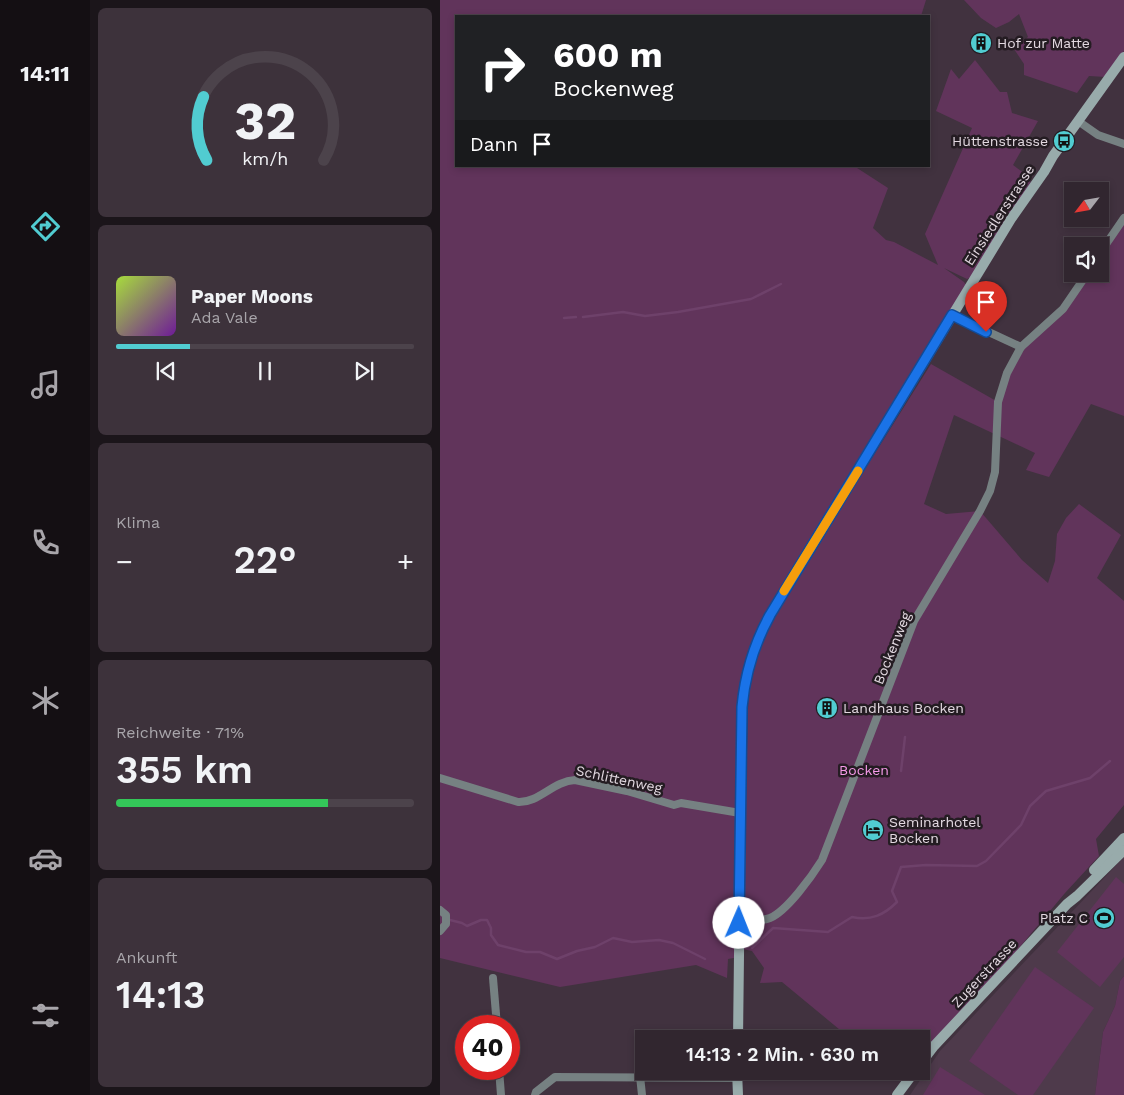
<!DOCTYPE html>
<html lang="de">
<head>
<meta charset="utf-8">
<style>
  :root { --surface:#31262f; --page:#3d323b; --text:#f1f3f6; --muted:#a8a5aa; --line:#4c434b; --accent:#51ccd1 }
  body { margin:0; font-family:"Work Sans",sans-serif; background:var(--page); color:var(--text); height:100vh; display:flex; flex-direction:column; font-size:19px; white-space:nowrap }
  * { box-sizing:border-box; margin:0 }
  p { font-size:16px; color:var(--muted) }
  .icon { flex:none; width:28px; height:28px; fill:none; stroke:currentColor; stroke-width:2; stroke-linecap:round; stroke-linejoin:round }
  .map { position:relative; flex:1; overflow:hidden }
  .drawer { display:flex; flex-direction:column; gap:8px; padding:8px; background:#1b151a; width:350px }
  .drawer>* { flex:none }
  .guide { position:absolute; left:15px; top:15px; width:475px; height:152px; border-radius:0px; box-shadow:0 2px 8px #0003,0 0 0 1px var(--line); background:#202124; color:#fff; overflow:hidden }
  .needle { width:32px; rotate:239deg }
  .fabs { position:absolute; left:624px; top:182px; display:grid; gap:10px }
  .fabs a { display:grid; place-items:center; width:45px; height:45px; border-radius:0px; background:var(--surface); box-shadow:0 2px 8px #0003,0 0 0 1px var(--line); font-size:25px }
  .speed { position:absolute; left:15px; top:1015px; display:flex; gap:10px; font-size:25px; font-weight:700; text-align:center }
  .speed>* { display:grid; place-content:center; width:65px; height:65px; border-radius:50%; background:var(--surface); box-shadow:0 2px 8px #0003,0 0 0 1px var(--line); line-height:1 }
  .speed .limit { border:8px solid #d22; background:#fff; color:#111 }
  .pin { position:absolute; display:grid; place-items:center; width:42px; height:42px; color:#fff; margin:-51px -21px; border-radius:50% 50% 50% 0; rotate:-45deg; box-shadow:0 0 5px #0007 }
  .pin .icon { rotate:45deg }
  .me { position:absolute; width:55px; margin:-28px; rotate:1deg; stroke-linejoin:round; filter:drop-shadow(0 0 4px #0008) }
  .turn { display:flex; align-items:center; gap:18px; height:105px; padding:0 15px; font-size:22px }
  .turn .icon { width:65px; height:65px; stroke-width:2.5 }
  .turn b { display:block; font-size:35px; line-height:42px }
  .then { display:flex; align-items:center; height:48px; padding:0 15px; background:#0003; gap:10px; font-size:19px }
  .big { font-size:38px; font-weight:600; line-height:1.1 }
  .drawer .widget { flex:1; display:flex; flex-direction:column; justify-content:center; gap:8px; min-width:0; padding:0 18px; border-radius:8px; background:var(--page) }
  .drawer .dial { align-items:center; gap:0 }
  .dial svg { height:130px; overflow:visible; fill:none; stroke:var(--line); stroke-width:7; stroke-linecap:round; text-anchor:middle }
  .dial text { fill:var(--text); stroke:none }
  .song { display:flex; align-items:center; gap:15px }
  .cover { width:60px; height:60px; border-radius:8px; background:linear-gradient(135deg,hsl(80 70% 55%),hsl(280 70% 35%)) }
  .played { height:5px; border-radius:2px; background:linear-gradient(90deg,var(--accent) 25%,var(--line) 25%) }
  .keys { display:flex; justify-content:space-around; direction:ltr }
  .heat { display:flex; justify-content:space-between; align-items:center; font-size:28px; direction:ltr }
  .charge { height:8px; border-radius:4px; background:linear-gradient(90deg,#34c759 71%,var(--line) 0) }
  .trip { position:absolute; left:195px; top:1030px; width:295px; height:50px; border-radius:0px; background:var(--surface); box-shadow:0 2px 8px #0003,0 0 0 1px var(--line); font-weight:600; line-height:50px; text-align:center }
  main { display:flex; flex:1; min-height:0 }
  .tab-bar { display:flex; flex-direction:column; width:90px; justify-content:space-around; align-items:center; background:#140f13; color:var(--muted) }
  .tab-bar .icon { width:35px; height:35px }
  .tab-bar .current { color:var(--accent) }
  .tab-bar b { font-size:22px; color:var(--text) }
  .map>svg:first-child { display:block }
  .built { fill:#4e3a4b }
  .green { fill:#61345b }
  .lines { fill:none; stroke-linecap:round; stroke-linejoin:round }
  .stream { stroke:#6e416a; stroke-width:2.5 }
  .street { stroke:#768182; stroke-width:8 }
  .secondary { stroke:#98abab; stroke-width:10 }
  .route-casing { stroke:#114b97; stroke-width:12 }
  .route { stroke:#1a73e8; stroke-width:9 }
  .slow { stroke:#f59e0b; stroke-width:9 }
  .labels { text-anchor:middle; stroke-width:5; stroke-linejoin:round; paint-order:stroke }
  .poi-label { font-size:14px; fill:#e3d9e1; stroke:#241c22; text-anchor:start }
  .street-label { font-size:14px; fill:#e3d9e1; stroke:#241c22 }
  .park-label { font-size:14px; fill:#f69ae9; stroke:#241c22 }
</style>
</head>
<body>
<main>
<nav class="tab-bar">
<b>14:11</b>
<svg class="icon current" aria-label="directions" viewBox="0 0 24 24"><path d="M12 3l9 9-9 9-9-9zM9 14v-3h6M13 9l2 2-2 2"/></svg>
<svg class="icon" aria-label="music" viewBox="0 0 24 24"><path d="M9 18V5l10-2v13"/><circle cx="6" cy="18" r="3"/><circle cx="16" cy="16" r="3"/></svg>
<svg class="icon" aria-label="phone" viewBox="0 0 24 24"><path d="M5 4h4l2 5-3 2q2 4 5 5l2-3 5 2v4C11 20 4 13 5 4z"/></svg>
<svg class="icon" aria-label="climate" viewBox="0 0 24 24"><path d="M12 3v18M4 7l16 10M4 17L20 7"/></svg>
<svg class="icon" aria-label="car" viewBox="0 0 24 24"><path d="M5 17H2v-5l4-1 3-4h7l3 4 3 1v5h-3M9 17h6M6 11h13"/><circle cx="7" cy="17" r="2"/><circle cx="17" cy="17" r="2"/></svg>
<svg class="icon" aria-label="filters" viewBox="0 0 24 24"><path d="M4 7h16M4 17h16"/><circle cx="9" cy="7" r="2"/><circle cx="15" cy="17" r="2"/></svg>
</nav>
<section class="drawer">
<div class="widget dial"><svg viewBox="0 0 100 80">
<path d="M14 69A42 42 0 1 1 86 69"/>
<path d="M14 69A42 42 0 0 1 12 30" stroke="#51ccd1"/>
<text x="50" y="56" font-size="32" font-weight="700">32</text>
<text x="50" y="72" font-size="11">km/h</text>
</svg></div>
<div class="widget">
<div class="song"><i class="cover"></i><div><b>Paper Moons</b><p>Ada Vale</p></div></div>
<div class="played"></div>
<div class="keys"><svg class="icon" aria-label="previous" viewBox="0 0 24 24"><path d="M18 5L8 12l10 7zM5 5v14"/></svg><svg class="icon" aria-label="pause" viewBox="0 0 24 24"><path d="M8 5v14M16 5v14"/></svg><svg class="icon" aria-label="next" viewBox="0 0 24 24"><path d="M6 5l10 7-10 7zM19 5v14"/></svg></div>
</div>
<div class="widget"><p>Klima</p>
<div class="heat"><a>−</a><b class="big">22°</b><a>+</a></div>
</div>
<div class="widget"><p>Reichweite · 71%</p><b class="big">355 km</b><div class="charge"></div></div>
<div class="widget"><p>Ankunft</p><b class="big">14:13</b></div>
</section>
<div class="map">
<svg width="684" height="1095" viewBox="0 0 684 1095">
  <rect width="100%" height="100%" fill="#41323f"/>
  <!-- built -->
  <polygon class="built" points="684,857 684,976 680,981 675,1006 663,1032 655,1095 470,1095 500,1051"/>
  <!-- green -->
  <g class="green">
    <polygon points="0,0 486,0 481,16 16,16 16,166 414,166 448,188 433,228 446,240 454,242 498,265 485,234 532,128 496,111 511,69 519,79 535,60 560,92 567,92 572,113 598,121 573,165 589,177 591,184 531,277 527,279 504,268 524,282 526,285 350,583 305,669 299,957 288,959 287,978 256,965 120,987 0,958"/>
    <polygon points="524,0 684,0 684,51 666,77 649,76 637,93 584,75 584,64 574,49 588,37 579,14 569,22 556,28 541,18"/>
    <polygon points="684,222 684,416 651,404 609,477 586,470 595,453 514,415 484,504 506,514 540,511 582,560 608,583 615,561 617,534 626,518 639,504 681,535 657,578 684,601 684,805 656,839 659,856 625,893 481,1065 481,1039 411,1039 342,982 320,983 324,968 312,951 302,949 309,670 337,609 491,364 558,402 561,402 569,375 585,348 650,274 660,274 660,257"/>
    <polygon points="676,877 684,884 684,957 660,987 617,952"/>
    <polygon points="595,967 654,1008 593,1095 578,1095 529,1061"/>
    <polygon points="684,976 684,1095 655,1095 663,1032 675,1006 680,981"/>
    <polygon points="500,1067 545,1095 483,1095"/>
  </g>
  <g class="lines">
    <!-- stream -->
    <g class="stream">
      <polyline points="143,317 183,312 205,316 238,312 311,299 341,284"/>
      <polyline points="124,318 136,317"/>
      <polyline points="461,771 465,737"/>
      <polyline points="10,920 22,923 27,926 41,920 47,920 51,928 51,935 58,945 86,952 100,952 117,959 137,951 155,947 173,938 192,942 219,940 233,943 265,959"/>
      <path d="M312,948L333,928L388,932L412,917C431,921 444,915 457,902L452,891L461,867L486,865L537,866L546,861L581,825L590,806L606,791L650,778L670,761"/>
    </g>
    <!-- street -->
    <g class="street">
      <polyline points="638,121 658,135 684,144"/>
      <polyline points="660,253 684,218"/>
      <polyline points="512,315 581,347 623,309 647,274"/>
      <path d="M0,778L78,802C99,803 113,781 135,780L187,791L234,805L241,803L300,813"/>
      <polyline points="0,910 6,915 6,924 0,931"/>
      <path d="M299,918C309,919 320,922 330,918C347,911 372,876 382,860L474,621L540,511L550,491L555,472L558,402L567,373L581,347"/>
      <polyline points="53,978 57,1026"/>
      <polyline points="59,1069 61,1095"/>
      <polyline points="200,1076 202,1095"/>
      <polyline points="95,1095 96,1092 115,1077 297,1078"/>
    </g>
    <!-- secondary -->
    <g class="secondary">
      <polyline points="654,870 684,838"/>
      <path d="M298,1039L302,707C305,674 314,644 330,615L571,219L604,172L613,156L684,57"/>
      <polyline points="481,1063 494,1046 627,904 637,896 684,850"/>
      <polyline points="297,1071 298,1095"/>
      <polyline points="457,1095 475,1071"/>
    </g>
  </g>
  <g class="lines">
    <!-- route casing -->
    <g class="route-casing">
      <path id="route" d="M299,923L302,707C305,674 314,644 330,615L512,315L546,332"/>
    </g>
    <!-- route -->
    <use href="#route" class="route"/>
    <!-- slow -->
    <polyline class="slow" points="344,591 418,471"/>
  </g>
  <!-- icons -->
  <defs>
    <g id="building-disc" transform="scale(1.125)"><circle r="9.5" fill="#51ccd1" stroke="#241c22"/><path d="M-4-6H4V6H1V3H-1V6H-4ZM-2.5-4.3h1.7v1.8h-1.7ZM.8-4.3h1.7v1.8H.8ZM-2.5-1h1.7V.8h-1.7ZM.8-1h1.7V.8H.8Z" fill="#111"/></g>
    <g id="bus-disc" transform="scale(1.125)"><circle r="9.5" fill="#51ccd1" stroke="#241c22"/><path d="M-5-6H5V4H4V6H2V4H-2V6H-4V4H-5ZM-3.5-4V0h7V-4ZM-3.5 1.2v1.5H-2V1.2ZM2 1.2v1.5H3.5V1.2Z" fill="#111"/></g>
    <g id="hotel-disc" transform="scale(1.125)"><circle r="9.5" fill="#51ccd1" stroke="#241c22"/><path d="M-6-4.5h1.5V1H6V5H4.5V3h-9V5H-6ZM-4 0a1.8 1.8 0 1 1 3.6 0ZM.5 0V-2.5h3Q6-2.5 6 0Z" fill="#111"/></g>
    <g id="stadium-disc" transform="scale(1.125)"><circle r="9.5" fill="#51ccd1" stroke="#241c22"/><path d="M0-5a6.5 5 0 1 0 0 10a6.5 5 0 1 0 0-10ZM-3.5-1.8h7v3.6h-7Z" fill="#111"/></g>
  </defs>
  <g fill-rule="evenodd">
    <use href="#building-disc" x="541" y="43"/>
    <use href="#bus-disc" x="624" y="141"/>
    <use href="#building-disc" x="387" y="708"/>
    <use href="#hotel-disc" x="433" y="830"/>
    <use href="#stadium-disc" x="664" y="918"/>
  </g>
  <g class="labels">
    <!-- poi labels -->
    <g class="poi-label">
      <text x="557" y="48">Hof zur Matte</text>
      <text x="608" y="146" text-anchor="end">Hüttenstrasse</text>
      <text x="403" y="713">Landhaus Bocken</text>
      <text x="449" y="827">Seminarhotel<tspan x="449" dy="16">Bocken</tspan></text>
      <text x="648" y="923" text-anchor="end">Platz C</text>
    </g>
    <!-- street labels -->
    <g class="street-label">
      <text transform="translate(559 215) rotate(-57)" y="5">Einsiedlerstrasse</text>
      <text transform="translate(452 648) rotate(-68)" y="5">Bockenweg</text>
      <text transform="translate(179 779) rotate(12)" y="5">Schlittenweg</text>
      <text transform="translate(544 973) rotate(-47)" y="5">Zugerstrasse</text>
    </g>
    <!-- park labels -->
    <g class="park-label">
      <text x="424" y="775">Bocken</text>
    </g>
  </g>
</svg>
<div class="fabs">
<a><svg class="needle" viewBox="-14 -14 28 28"><path d="M0-13l5 13h-10z" fill="#e53935"/><path d="M0 13l5-13h-10z" fill="#a8a5aa"/></svg></a>
<a><svg class="icon" aria-label="sound" viewBox="0 0 24 24"><path d="M4 9h4l5-4v14l-5-4H4zM17 9q2 3 0 6"/></svg></a>
</div>
<div class="speed"><div class="limit">40</div></div>
<div class="pin" style="left:546px;top:332px;background:#d93025"><svg class="icon" aria-label="arrive" viewBox="0 0 24 24"><path d="M6 21V4h12l-3 4 3 4H6"/></svg></div>
<svg class="me" style="left:299px;top:923px" viewBox="-20 -20 40 40"><circle r="19" fill="#fff"/><path d="M0-13L10 11 0 6-10 11z" fill="#1a73e8"/></svg>
<div class="trip">14:13 · 2 Min. · 630 m</div>
<div class="guide">
<div class="turn"><svg class="icon" aria-label="right" viewBox="0 0 24 24"><path d="M7 20v-9h11M14 6l5 5-5 5"/></svg><div><b>600 m</b>Bockenweg</div></div>
<div class="then">Dann<svg class="icon" aria-label="arrive" viewBox="0 0 24 24"><path d="M6 21V4h12l-3 4 3 4H6"/></svg></div>
</div>
</div>
</main>
</body>
</html>
